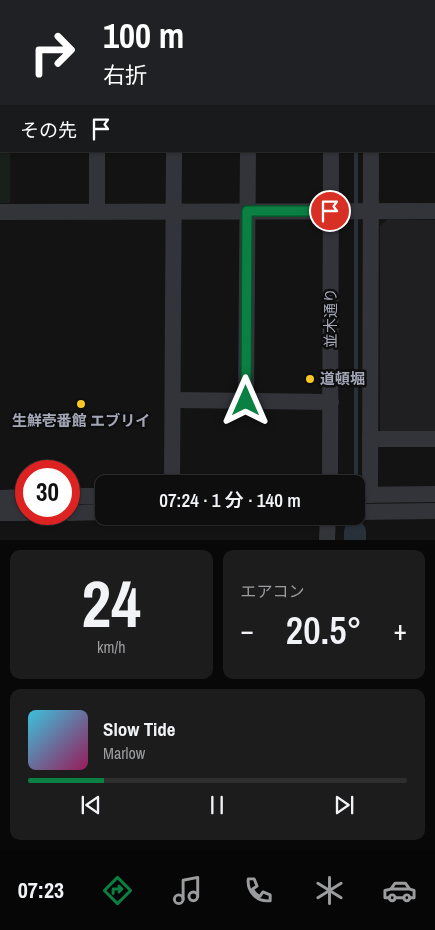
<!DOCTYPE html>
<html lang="ja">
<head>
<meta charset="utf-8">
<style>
  :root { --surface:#0e0e0f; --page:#1c1c1d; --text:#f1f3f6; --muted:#9b9c9e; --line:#2e2e2f; --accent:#0b8043 }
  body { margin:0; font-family:"Archivo Narrow","Noto Sans JP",sans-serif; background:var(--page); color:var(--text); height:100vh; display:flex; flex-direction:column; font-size:19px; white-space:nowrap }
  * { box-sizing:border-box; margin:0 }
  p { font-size:16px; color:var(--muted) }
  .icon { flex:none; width:28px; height:28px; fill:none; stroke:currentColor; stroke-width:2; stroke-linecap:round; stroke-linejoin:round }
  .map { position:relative; height:540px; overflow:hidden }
  .details { display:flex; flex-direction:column; gap:10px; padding:10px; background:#080808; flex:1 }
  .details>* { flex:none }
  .guide { position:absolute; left:0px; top:0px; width:435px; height:152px; box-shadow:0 1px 4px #0004,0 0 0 1px var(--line); background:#202124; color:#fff; overflow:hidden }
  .speed { position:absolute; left:15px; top:460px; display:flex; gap:10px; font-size:25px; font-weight:700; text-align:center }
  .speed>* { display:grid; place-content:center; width:65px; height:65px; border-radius:50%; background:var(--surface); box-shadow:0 1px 4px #0004,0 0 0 1px var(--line); line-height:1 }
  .speed .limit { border:8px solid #d22; background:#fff; color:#111 }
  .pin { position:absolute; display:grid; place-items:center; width:42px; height:42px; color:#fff; margin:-21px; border:2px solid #fff; border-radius:50%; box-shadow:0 1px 5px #0007 }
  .me { position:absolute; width:55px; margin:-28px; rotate:0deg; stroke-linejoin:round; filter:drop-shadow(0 0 4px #0008) }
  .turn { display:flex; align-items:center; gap:18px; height:105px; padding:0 20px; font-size:22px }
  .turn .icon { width:65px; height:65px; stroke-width:2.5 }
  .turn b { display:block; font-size:35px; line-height:42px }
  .then { display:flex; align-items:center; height:48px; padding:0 20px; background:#0003; gap:10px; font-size:19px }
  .big { font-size:38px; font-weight:600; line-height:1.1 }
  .details .widget { flex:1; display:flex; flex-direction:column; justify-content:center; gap:8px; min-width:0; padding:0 18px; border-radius:10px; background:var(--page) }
  .details .dial { align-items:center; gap:0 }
  .dial b { font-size:65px; line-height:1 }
  .song { display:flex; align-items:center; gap:15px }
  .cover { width:60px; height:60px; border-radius:8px; background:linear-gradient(135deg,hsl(190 70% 55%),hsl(330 70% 35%)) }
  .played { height:5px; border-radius:2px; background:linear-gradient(90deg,var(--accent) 20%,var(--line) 20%) }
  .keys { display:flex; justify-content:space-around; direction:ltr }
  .heat { display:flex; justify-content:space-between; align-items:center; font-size:28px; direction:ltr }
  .details .tiles { flex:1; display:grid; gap:10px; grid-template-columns:1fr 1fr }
  .widget:last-child { grid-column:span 2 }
  .trip { position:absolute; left:95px; top:475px; width:270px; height:50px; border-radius:10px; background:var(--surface); box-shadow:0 1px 4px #0004,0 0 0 1px var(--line); font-weight:600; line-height:50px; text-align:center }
  .tab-bar { display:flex; height:80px; justify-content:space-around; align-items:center; background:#060606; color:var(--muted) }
  .tab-bar .icon { width:35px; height:35px }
  .tab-bar .active { color:var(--accent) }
  .tab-bar b { font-size:22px; color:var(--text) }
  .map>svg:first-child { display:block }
  .built { fill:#1f1f21 }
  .green { fill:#191f1a }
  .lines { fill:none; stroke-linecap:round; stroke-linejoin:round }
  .stream { stroke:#283039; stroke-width:4 }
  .river { stroke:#283039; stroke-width:22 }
  .minor { stroke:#33343a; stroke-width:16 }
  .route-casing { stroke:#07532c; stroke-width:12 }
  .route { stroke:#0b8043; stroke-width:9 }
  .poi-dot { fill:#fac725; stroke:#0e0e0f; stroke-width:2 }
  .labels { text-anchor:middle; stroke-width:5; stroke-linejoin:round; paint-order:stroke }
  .street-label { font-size:15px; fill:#a3a7b6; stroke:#0e0e0f }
  .poi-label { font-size:15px; font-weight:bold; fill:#a3a7b6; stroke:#0e0e0f; text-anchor:start }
</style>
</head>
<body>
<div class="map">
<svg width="435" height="540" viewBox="0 0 435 540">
  <rect width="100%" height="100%" fill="#131314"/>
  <!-- built -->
  <polygon class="built" points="388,219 435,220 435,433 380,434 380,226"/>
  <!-- green -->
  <polygon class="green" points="0,17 1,151 10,151 10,203 0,203"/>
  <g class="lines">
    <!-- stream -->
    <g class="stream">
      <polyline points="357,1 357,0"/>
      <polyline points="356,206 356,151"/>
      <polyline points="356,484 356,216"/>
      <polyline points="355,532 356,516"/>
    </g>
    <!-- river -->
    <polyline class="river" points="355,540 355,532"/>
    <!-- minor -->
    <g class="minor">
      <polyline points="98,1 98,0"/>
      <polyline points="175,1 175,0"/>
      <polyline points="249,1 249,0"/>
      <polyline points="332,1 332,0"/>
      <polyline points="373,1 373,0"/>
      <polyline points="97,211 97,151"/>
      <polyline points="0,212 435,211"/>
      <polyline points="174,400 331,402"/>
      <polyline points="246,401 248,151"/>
      <polyline points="370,439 435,439"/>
      <polyline points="172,484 174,151"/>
      <polyline points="330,484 331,151"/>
      <polyline points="356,495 435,494"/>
      <polyline points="370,495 371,151"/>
      <polyline points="69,496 104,496"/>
      <polyline points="0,498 26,497"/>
      <polyline points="356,512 435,511"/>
      <polyline points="0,513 26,513"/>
      <polyline points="69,513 104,512"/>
      <polyline points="327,540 328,516"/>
    </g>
  </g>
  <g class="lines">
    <!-- route casing -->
    <g class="route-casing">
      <polyline id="route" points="246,401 247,211 330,211"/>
    </g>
    <!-- route -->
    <use href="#route" class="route"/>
  </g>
  <!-- markers -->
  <g class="poi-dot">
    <circle cx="310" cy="379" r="5"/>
    <circle cx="81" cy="404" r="5"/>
  </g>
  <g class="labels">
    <!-- street labels -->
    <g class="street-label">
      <text transform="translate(331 318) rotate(-90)" y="5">並木通り</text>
    </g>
    <!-- poi labels -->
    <g class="poi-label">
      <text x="320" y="384">道頓堀</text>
      <text x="81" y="426" text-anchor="middle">生鮮壱番館 エブリイ</text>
    </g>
  </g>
</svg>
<div class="speed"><div class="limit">30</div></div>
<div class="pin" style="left:330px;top:211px;background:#d93025"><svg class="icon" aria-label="arrive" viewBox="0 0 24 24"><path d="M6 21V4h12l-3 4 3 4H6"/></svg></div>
<svg class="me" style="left:246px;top:401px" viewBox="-20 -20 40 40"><path d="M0-17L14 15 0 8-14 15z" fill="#0b8043" stroke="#fff" stroke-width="4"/></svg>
<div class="trip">07:24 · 1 分 · 140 m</div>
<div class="guide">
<div class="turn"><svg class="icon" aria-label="right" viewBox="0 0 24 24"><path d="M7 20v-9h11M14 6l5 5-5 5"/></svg><div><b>100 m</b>右折</div></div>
<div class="then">その先<svg class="icon" aria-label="arrive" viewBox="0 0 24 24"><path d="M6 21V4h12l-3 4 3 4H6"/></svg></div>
</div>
</div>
<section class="details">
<div class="tiles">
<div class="widget dial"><b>24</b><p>km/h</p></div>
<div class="widget"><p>エアコン</p>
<div class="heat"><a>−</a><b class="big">20.5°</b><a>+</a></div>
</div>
<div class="widget">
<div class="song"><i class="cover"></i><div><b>Slow Tide</b><p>Marlow</p></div></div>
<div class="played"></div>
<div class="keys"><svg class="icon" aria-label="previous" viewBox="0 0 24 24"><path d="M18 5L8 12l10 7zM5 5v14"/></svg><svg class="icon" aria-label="pause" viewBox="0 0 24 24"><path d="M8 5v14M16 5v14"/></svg><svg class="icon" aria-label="next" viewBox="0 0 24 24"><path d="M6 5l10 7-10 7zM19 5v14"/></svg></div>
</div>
</div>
</section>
<nav class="tab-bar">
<b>07:23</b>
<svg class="icon active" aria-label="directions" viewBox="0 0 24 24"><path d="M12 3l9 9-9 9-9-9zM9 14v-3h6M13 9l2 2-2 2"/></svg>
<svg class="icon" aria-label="music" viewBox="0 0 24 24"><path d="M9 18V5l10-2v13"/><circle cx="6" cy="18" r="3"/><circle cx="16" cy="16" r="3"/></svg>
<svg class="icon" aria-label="phone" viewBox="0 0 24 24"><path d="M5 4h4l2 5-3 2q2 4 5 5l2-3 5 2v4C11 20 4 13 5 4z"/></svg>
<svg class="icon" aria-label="climate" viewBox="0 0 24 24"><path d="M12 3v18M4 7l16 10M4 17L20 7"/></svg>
<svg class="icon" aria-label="car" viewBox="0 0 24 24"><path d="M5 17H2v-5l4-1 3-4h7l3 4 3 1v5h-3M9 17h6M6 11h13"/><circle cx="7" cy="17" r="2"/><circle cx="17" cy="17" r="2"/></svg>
</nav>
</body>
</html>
